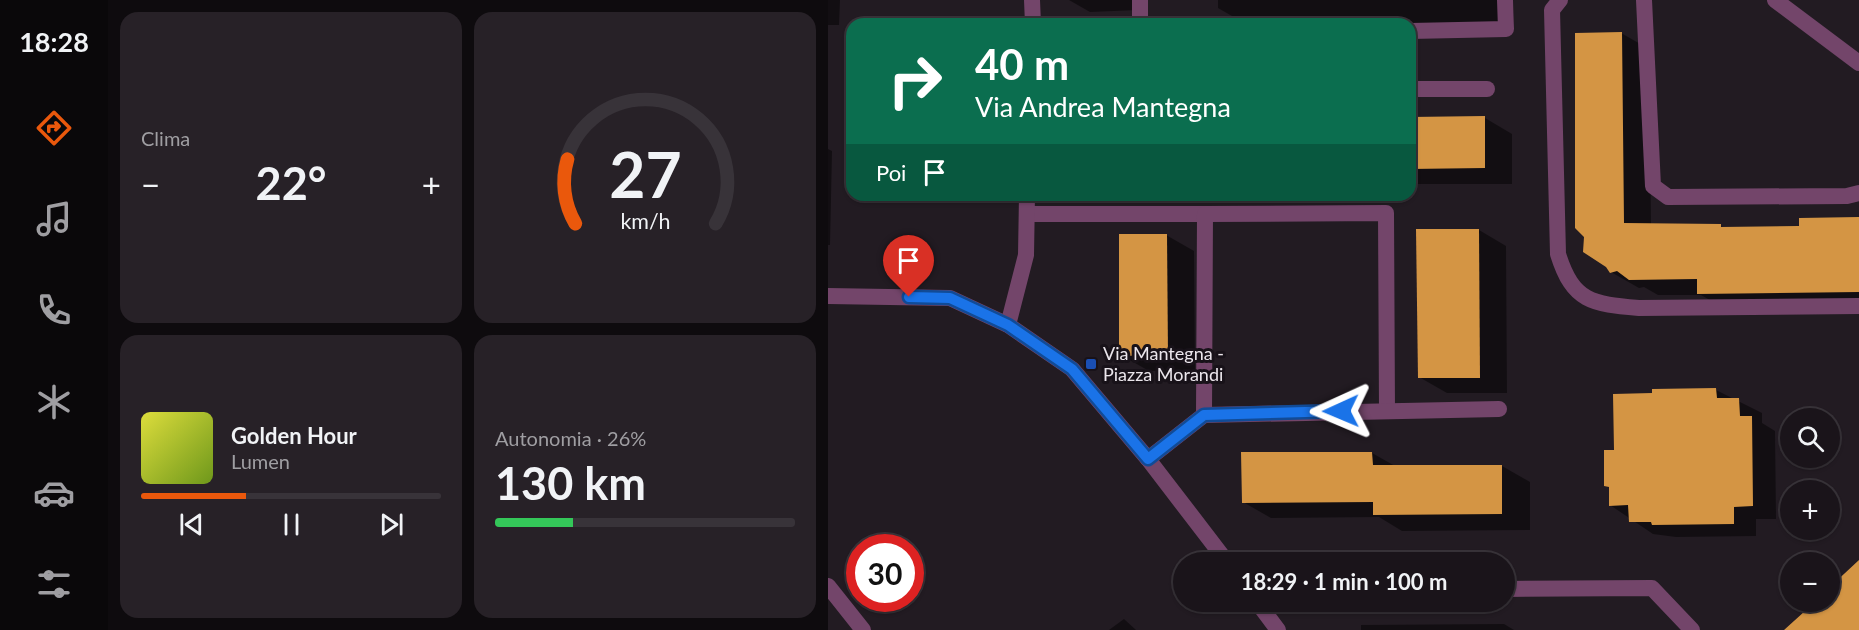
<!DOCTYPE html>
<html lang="it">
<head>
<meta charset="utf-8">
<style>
  :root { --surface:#1a141a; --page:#272127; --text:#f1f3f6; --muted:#9f9ea2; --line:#383339; --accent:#ea580c }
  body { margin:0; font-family:Lato,sans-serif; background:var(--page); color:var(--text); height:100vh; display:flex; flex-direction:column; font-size:22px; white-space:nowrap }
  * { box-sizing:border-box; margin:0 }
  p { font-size:20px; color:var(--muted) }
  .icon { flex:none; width:33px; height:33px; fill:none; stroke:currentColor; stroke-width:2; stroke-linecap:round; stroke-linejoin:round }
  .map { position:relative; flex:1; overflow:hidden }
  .drawer { display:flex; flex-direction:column; gap:12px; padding:12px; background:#0e0b0e; width:720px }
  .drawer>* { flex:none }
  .top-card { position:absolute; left:18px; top:18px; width:570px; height:183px; border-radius:18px; box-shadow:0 2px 4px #0004,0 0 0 2px var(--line); background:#0b6e4f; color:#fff; overflow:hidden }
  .buttons { position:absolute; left:952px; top:408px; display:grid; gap:12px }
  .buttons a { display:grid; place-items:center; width:60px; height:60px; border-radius:50%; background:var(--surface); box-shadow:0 2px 4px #0004,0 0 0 2px var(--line); font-size:30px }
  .speed { position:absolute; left:18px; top:534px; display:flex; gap:12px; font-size:30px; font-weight:700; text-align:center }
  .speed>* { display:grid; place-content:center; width:78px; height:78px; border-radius:50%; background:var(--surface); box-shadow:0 2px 4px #0004,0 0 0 2px var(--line); line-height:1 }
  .speed .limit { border:9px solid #d22; background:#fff; color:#111 }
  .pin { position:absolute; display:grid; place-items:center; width:51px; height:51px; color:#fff; margin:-62px -26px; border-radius:50% 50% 50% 0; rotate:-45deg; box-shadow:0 0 6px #0007 }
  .pin .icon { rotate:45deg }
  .me { position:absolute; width:66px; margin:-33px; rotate:269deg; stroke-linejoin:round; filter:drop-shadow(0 0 4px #0008) }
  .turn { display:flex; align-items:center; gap:21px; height:126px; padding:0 30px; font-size:27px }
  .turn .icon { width:78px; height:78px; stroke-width:2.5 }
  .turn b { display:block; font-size:42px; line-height:51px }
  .then { display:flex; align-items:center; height:57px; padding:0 30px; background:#0003; gap:12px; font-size:22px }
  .big { font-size:45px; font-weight:700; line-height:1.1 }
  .drawer .widget { flex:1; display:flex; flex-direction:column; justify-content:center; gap:9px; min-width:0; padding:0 21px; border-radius:18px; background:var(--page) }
  .drawer .dial { align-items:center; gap:0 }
  .dial svg { height:156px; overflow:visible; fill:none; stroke:var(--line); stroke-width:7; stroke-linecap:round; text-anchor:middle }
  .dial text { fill:var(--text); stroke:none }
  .song { display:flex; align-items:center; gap:18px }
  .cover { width:72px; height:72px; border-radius:9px; background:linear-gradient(135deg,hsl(60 70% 55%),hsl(80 70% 35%)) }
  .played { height:6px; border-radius:3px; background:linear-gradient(90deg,var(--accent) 35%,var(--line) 35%) }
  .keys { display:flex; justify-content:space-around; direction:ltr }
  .heat { display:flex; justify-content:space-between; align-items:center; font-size:33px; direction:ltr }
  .charge { height:9px; border-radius:4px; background:linear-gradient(90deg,#34c759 26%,var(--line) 0) }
  .drawer .tiles { flex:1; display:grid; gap:12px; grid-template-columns:repeat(2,1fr) }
  .trip { position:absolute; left:345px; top:552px; width:342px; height:60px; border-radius:30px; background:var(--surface); box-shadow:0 2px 4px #0004,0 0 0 2px var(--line); font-weight:700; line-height:60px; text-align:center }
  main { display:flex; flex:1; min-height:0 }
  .tabs { display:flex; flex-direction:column; width:108px; justify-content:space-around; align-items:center; background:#0a080a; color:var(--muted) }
  .tabs .icon { width:42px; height:42px }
  .tabs .active { color:var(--accent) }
  .tabs b { font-size:27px; color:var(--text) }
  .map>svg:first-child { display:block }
  .shadow { fill:#0007 }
  .building { fill:#d49544 }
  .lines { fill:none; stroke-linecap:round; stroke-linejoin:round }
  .service { stroke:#73456a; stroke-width:16 }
  .minor { stroke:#73456a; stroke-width:16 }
  .route-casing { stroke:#114b97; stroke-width:15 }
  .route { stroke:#1a73e8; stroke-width:10 }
  .transit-dot { fill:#1a4fb4; stroke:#181219; stroke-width:2 }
  .labels { text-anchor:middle; stroke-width:6; stroke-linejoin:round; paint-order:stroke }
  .poi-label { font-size:18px; fill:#ebe6ec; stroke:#181219; text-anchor:start }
</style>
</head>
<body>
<main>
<nav class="tabs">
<b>18:28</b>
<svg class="icon active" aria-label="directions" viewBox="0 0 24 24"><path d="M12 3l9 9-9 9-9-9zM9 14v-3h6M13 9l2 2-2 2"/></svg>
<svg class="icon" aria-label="music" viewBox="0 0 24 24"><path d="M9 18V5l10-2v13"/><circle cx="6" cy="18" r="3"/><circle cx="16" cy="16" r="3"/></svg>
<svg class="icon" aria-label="phone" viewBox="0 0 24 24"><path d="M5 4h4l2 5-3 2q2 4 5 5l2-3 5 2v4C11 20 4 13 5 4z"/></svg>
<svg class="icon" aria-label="climate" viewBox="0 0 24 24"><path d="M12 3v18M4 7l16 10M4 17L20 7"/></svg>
<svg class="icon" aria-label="car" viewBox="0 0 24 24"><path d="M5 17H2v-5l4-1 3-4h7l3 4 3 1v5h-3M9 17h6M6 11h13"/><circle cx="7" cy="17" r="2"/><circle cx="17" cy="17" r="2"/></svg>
<svg class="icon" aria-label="filters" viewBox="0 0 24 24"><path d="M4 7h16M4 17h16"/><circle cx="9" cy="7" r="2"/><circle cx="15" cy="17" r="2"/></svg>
</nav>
<section class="drawer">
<div class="tiles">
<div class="widget"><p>Clima</p>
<div class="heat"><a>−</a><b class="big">22°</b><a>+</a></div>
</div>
<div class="widget dial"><svg viewBox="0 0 100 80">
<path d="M14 69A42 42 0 1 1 86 69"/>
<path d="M14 69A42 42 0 0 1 10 36" stroke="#ea580c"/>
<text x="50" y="56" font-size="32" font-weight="700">27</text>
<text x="50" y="72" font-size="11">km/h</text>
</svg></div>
<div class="widget">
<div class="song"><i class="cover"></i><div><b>Golden Hour</b><p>Lumen</p></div></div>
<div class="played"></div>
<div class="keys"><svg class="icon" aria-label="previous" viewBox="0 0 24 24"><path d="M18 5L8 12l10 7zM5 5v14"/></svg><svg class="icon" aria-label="pause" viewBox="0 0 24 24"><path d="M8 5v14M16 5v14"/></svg><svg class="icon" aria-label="next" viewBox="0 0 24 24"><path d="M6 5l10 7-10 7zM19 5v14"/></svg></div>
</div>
<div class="widget"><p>Autonomia · 26%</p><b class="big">130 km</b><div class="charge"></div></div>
</div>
</section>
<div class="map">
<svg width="1031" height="630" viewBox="0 0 1031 630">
  <rect width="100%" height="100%" fill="#221b22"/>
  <!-- shadow -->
  <g class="shadow">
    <polygon points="0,0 12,0 11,25 0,25"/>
    <polygon points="241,0 309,0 309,10 262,12"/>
    <polygon points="390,0 685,0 686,27 536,23 418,24 390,8"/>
    <polygon points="793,33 821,49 823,225 892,226 896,228 972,227 1031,219 1031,308 898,309 873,295 830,295 816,287 811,288 783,272"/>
    <polygon points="582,118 657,118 684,134 684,184 582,184"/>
    <polygon points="0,149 4,151 2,245 0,245"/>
    <polygon points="417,195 570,195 570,199 426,200"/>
    <polygon points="651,230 678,246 679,393 619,393 591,377"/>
    <polygon points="338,235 366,251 367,371 321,371 293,355"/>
    <polygon points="888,390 934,413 934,423 947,431 948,519 928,519 928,536 848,537 825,534 782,505 782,488 778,485 787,452"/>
    <polygon points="544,453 567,466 674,466 702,482 702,530 574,531 551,517 443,518 415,502"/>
    <polygon points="296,619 308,630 281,630"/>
    <polygon points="676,624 686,630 533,630 533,625"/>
  </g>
  <!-- building -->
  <g class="building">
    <polygon points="794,32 796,223 893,224 893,227 971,226 971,218 1031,217 1031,292 869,294 869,279 801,280 789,271 782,273 778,267 755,252 756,237 747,228 747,33"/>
    <polygon points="657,116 657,168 582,169 582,117"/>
    <polygon points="588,229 651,229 652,378 590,378"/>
    <polygon points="291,234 339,234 340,355 291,356"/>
    <polygon points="888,388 889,398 911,398 912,416 924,416 925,506 906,507 906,524 824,525 823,522 801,522 800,505 781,506 781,487 776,486 776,450 786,450 785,394 824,393 824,389"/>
    <polygon points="413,452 544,452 545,465 674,465 674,514 545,515 545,502 414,503"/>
    <polygon points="1031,560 1031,630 956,630 987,602 1002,602 1002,587"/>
  </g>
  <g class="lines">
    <!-- service -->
    <g class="service">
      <polyline points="204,0 205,24"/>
      <path d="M732,0L724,10L730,254C745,302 764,304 811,308L1031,306"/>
      <polyline points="816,0 825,186 840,197 1019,196 1031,193"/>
      <polyline points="312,24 312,0"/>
      <polyline points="582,31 678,29 677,0"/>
      <polyline points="582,89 659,89"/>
      <polyline points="200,214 377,214"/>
      <polyline points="180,325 198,255 199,195"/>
    </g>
    <!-- minor -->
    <g class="minor">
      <polyline points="947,0 1031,63"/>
      <polyline points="0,296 122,298 180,325 244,369 320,459 399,562"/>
      <polyline points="376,415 377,214 558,213 559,410"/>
      <polyline points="320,459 376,415 671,409"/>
      <polyline points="0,586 35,630"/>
      <polyline points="676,589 824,588 864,630"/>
      <polyline points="429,602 450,630"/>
    </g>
  </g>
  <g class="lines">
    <!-- route casing -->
    <g class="route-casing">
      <polyline id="route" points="81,297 122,298 180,325 244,369 320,459 376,415 513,411"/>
    </g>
    <!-- route -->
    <use href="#route" class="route"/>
  </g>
  <!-- markers -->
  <rect class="transit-dot" x="257" y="358" width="12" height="12" rx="3"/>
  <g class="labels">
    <!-- poi labels -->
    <g class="poi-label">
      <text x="275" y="360">Via Mantegna -<tspan x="275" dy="21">Piazza Morandi</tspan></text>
    </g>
  </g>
</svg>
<div class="buttons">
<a><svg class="icon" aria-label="search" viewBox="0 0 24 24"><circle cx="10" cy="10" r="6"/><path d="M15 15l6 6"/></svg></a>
<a>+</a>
<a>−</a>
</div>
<div class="speed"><div class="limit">30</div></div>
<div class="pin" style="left:81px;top:297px;background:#d93025"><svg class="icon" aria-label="arrive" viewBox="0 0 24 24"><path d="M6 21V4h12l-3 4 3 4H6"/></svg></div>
<svg class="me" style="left:513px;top:411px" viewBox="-20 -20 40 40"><path d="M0-17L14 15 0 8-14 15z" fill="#1a73e8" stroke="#fff" stroke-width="4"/></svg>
<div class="trip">18:29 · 1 min · 100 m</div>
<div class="top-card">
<div class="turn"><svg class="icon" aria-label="right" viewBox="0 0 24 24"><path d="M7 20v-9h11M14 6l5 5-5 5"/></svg><div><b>40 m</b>Via Andrea Mantegna</div></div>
<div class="then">Poi<svg class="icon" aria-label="arrive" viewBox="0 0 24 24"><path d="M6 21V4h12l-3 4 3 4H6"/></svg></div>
</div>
</div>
</main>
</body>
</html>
